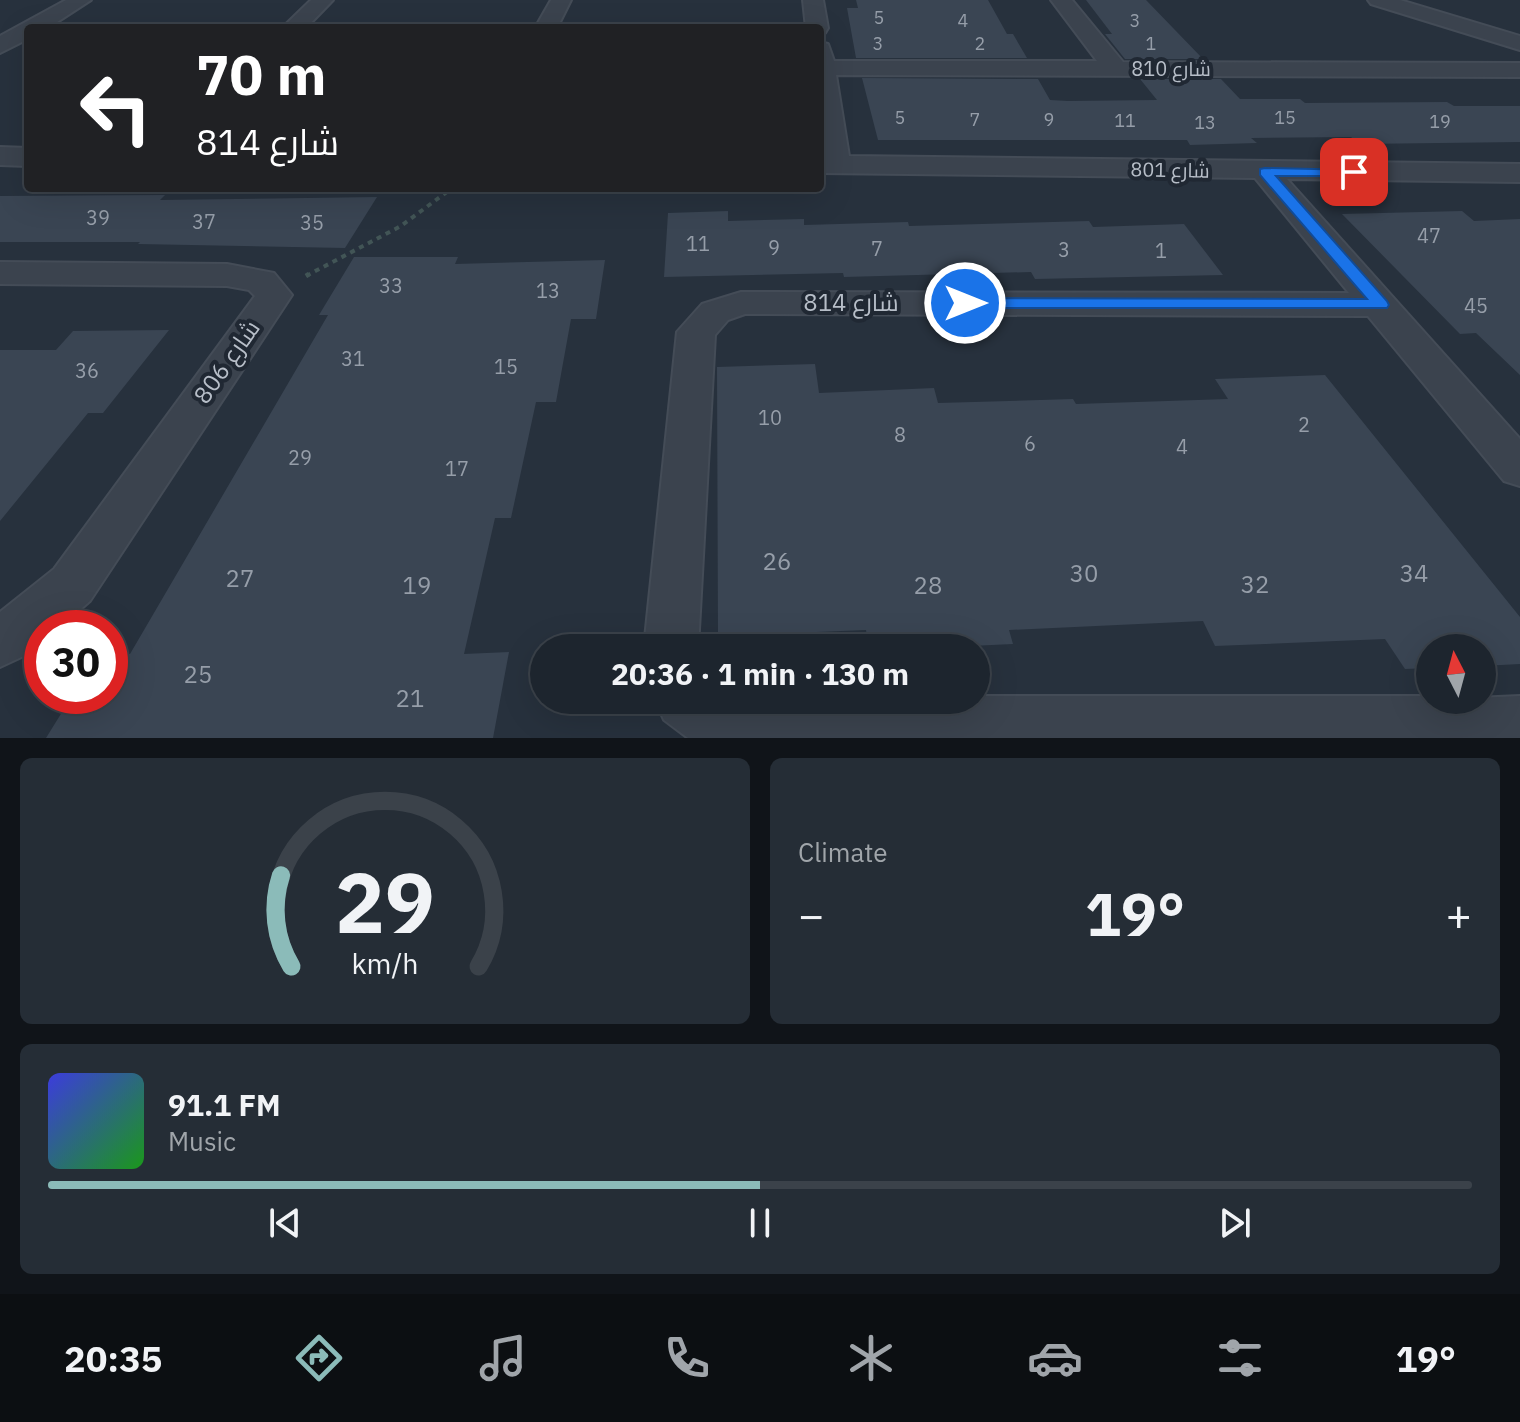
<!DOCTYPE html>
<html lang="en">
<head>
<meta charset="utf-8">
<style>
  :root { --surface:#1d252e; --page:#252d36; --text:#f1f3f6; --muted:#a0a5aa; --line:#3b424a; --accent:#8bbbb9 }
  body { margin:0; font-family:"IBM Plex Sans",Cairo,sans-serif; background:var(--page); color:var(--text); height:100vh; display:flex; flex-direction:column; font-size:30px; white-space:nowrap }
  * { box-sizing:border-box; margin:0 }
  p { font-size:26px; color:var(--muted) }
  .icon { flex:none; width:44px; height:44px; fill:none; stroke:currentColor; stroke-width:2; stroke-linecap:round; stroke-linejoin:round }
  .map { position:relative; height:738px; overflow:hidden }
  .drawer { display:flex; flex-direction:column; gap:20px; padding:20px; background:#101419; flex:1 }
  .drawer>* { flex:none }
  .hud { position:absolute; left:24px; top:24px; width:800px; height:168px; border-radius:8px; box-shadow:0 8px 32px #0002,0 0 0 2px var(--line); background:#202124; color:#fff; overflow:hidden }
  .needle { width:52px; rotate:354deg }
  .fabs { position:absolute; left:1416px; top:634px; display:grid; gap:16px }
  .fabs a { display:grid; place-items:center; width:80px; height:80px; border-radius:50%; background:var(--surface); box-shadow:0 8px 32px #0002,0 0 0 2px var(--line); font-size:40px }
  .speed { position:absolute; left:24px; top:610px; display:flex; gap:16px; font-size:40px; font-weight:700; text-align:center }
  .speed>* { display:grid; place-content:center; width:104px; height:104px; border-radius:50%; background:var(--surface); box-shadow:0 8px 32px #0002,0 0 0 2px var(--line); line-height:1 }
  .speed .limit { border:12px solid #d22; background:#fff; color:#111 }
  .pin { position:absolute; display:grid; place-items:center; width:68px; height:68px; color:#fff; margin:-34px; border-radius:16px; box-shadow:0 4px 12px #0006 }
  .me { position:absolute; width:88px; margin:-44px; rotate:90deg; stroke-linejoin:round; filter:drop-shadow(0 0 6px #0008) }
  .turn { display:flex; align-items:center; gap:28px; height:168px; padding:0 40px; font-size:36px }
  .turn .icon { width:104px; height:104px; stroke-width:2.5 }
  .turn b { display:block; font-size:56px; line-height:68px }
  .big { font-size:60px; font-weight:800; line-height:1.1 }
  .drawer .tile { flex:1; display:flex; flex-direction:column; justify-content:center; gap:12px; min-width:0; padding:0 28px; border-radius:12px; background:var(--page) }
  .drawer .dial { align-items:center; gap:0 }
  .dial svg { height:208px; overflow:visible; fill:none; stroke:var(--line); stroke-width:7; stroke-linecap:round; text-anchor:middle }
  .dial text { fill:var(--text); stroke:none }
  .song { display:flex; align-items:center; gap:24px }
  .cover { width:96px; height:96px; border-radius:12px; background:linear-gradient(135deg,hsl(240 70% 55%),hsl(120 70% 35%)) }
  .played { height:8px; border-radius:4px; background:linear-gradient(90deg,var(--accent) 50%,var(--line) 50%) }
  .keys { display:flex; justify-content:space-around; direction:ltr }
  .heat { display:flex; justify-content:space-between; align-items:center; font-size:44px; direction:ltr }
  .drawer .tiles { flex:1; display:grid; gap:20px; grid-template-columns:1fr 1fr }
  .tile:last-child { grid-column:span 2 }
  .trip { position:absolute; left:530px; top:634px; width:460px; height:80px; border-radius:40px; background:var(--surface); box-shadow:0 8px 32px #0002,0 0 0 2px var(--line); font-weight:800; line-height:80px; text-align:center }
  .tabs { display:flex; height:128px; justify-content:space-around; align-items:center; background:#0c0f12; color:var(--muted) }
  .tabs .icon { width:56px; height:56px }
  .tabs .active { color:var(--accent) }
  .tabs b { font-size:36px; color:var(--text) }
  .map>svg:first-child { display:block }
  .building { fill:#3a4553 }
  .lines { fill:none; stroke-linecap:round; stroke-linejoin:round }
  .minor-casing { stroke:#444c57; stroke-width:4 }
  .path-far1 { stroke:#425556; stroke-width:4; stroke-dasharray:5 5; stroke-linecap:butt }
  .path { stroke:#425556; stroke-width:5; stroke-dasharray:6 6; stroke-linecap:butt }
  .minor { fill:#3b434e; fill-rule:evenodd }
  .route { fill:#1a73e8; stroke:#114b97; stroke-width:2 }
  .labels { text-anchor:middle; stroke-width:8; stroke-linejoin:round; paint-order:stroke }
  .far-number-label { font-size:18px; fill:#969ea9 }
  .far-street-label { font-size:20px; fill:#b7bec8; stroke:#202833 }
  .number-label { font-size:20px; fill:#969ea9 }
  .street-label { font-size:24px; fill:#b7bec8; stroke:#202833 }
  .near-number-label { font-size:24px; fill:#969ea9 }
</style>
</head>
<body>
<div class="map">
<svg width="1520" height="738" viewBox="0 0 1520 738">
  <rect width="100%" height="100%" fill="#27313d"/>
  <!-- building -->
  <g class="building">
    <polygon points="856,0 988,0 1007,34 1013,34 1027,58 856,58 847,8 858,8"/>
    <polygon points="1086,0 1146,0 1203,59 1125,59 1105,34 1112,34"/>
    <polygon points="862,78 1038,79 1050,100 1068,101 1157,100 1140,79 1221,79 1240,99 1300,99 1305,103 1447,102 1454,106 1520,106 1520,142 1360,144 1351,137 1251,138 1257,143 1190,145 1187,140 878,140"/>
    <polygon points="165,195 160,200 377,197 345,248 138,244 140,242 0,242 0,196"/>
    <polygon points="728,211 728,221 804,219 804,225 908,222 909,226 1089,221 1093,227 1184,224 1223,275 1035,279 1031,272 844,277 843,273 664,277 668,213"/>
    <polygon points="1462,211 1474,221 1520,219 1520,375 1476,333 1460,334 1342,214"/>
    <polygon points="354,257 458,257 455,264 605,260 596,319 571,319 556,402 536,402 511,518 495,518 464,654 509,652 493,738 46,738 72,696 110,696 110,654 130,654 328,315 319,315"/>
    <polygon points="169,330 103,413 88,413 0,521 0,350 56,350 73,331"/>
    <polygon points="815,364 819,393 934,388 938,403 1073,399 1076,404 1228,399 1215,379 1325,375 1520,617 1520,664 1482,666 1482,648 1430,648 1430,668 1405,669 1385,639 1215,646 1203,621 1009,630 1013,644 928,648 869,648 866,630 718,636 717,367"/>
  </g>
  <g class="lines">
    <!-- minor casing -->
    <g class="minor-casing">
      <g id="minor">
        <polygon points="66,0 91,0 48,28 28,28 28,39 0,53 0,36"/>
        <polygon points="311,0 333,0 306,28 282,28"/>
        <polygon points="551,0 571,0 557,28 535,28"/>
        <polygon points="803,0 823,0 828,28 825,33 820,34 820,28 806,28"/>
        <polygon points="1051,0 1072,0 1123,62 1520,63 1520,77 836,75 849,156 1520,164 1520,182 1287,179 1520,439 1520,486 1504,481 1368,316 745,314 728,320 715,335 698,648 644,648 677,332 702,304 741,292 1349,293 1255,178 820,173 820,42 828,44 834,61 1097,61"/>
        <polygon points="1368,0 1400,0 1520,36 1520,50 1371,4"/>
        <polygon points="0,147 28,148 28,166 0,165"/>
        <polygon points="0,262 227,264 274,273 292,295 90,601 59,628 42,628 42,642 28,654 0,667 0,612 54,569 255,296 249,290 227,286 0,284"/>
        <polygon points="976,696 1430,696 1430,700 1520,696 1520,738 688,738 664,720 655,700 976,700"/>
      </g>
    </g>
    <!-- path-far1 -->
    <polyline class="path-far1" points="306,276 401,226 452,188"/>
    <!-- path -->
    <polyline class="path" points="306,276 309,274"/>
    <!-- minor -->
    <use href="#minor" class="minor"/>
  </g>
  <!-- route -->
  <polygon class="route" points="1265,168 1358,170 1358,175 1354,176 1276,176 1387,301 1389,305 1387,308 965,308 957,303 965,298 1367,299 1260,175 1260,169"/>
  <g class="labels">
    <!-- far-number labels -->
    <g class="far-number-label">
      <text x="879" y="24">5</text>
      <text x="963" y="27">4</text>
      <text x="1135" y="27">3</text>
      <text x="878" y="50">3</text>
      <text x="980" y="50">2</text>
      <text x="1151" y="50">1</text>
      <text x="900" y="124">5</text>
      <text x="1285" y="124">15</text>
      <text x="975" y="126">7</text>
      <text x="1049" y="126">9</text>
      <text x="1125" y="127">11</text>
      <text x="1440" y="128">19</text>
      <text x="1205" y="129">13</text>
    </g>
    <!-- far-street labels -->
    <g class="far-street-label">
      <text x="1171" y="76">شارع 810</text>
      <text transform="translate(1170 170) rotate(1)" y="7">شارع 801</text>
    </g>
    <!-- number labels -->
    <g class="number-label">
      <text x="98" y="225">39</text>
      <text x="204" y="229">37</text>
      <text x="312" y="230">35</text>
      <text x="1429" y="243">47</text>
      <text x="698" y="251">11</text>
      <text x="774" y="255">9</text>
      <text x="877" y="256">7</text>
      <text x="1064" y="257">3</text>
      <text x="1161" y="258">1</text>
      <text x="391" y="293">33</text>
      <text x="548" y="298">13</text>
      <text x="1476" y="313">45</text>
      <text x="353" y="366">31</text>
      <text x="506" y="374">15</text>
      <text x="87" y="378">36</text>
      <text x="770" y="425">10</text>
      <text x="1304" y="432">2</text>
      <text x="900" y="442">8</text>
      <text x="1030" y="451">6</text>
      <text x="1182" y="454">4</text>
      <text x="300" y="465">29</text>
      <text x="457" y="476">17</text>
    </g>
    <!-- street labels -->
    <g class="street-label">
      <text x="851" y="311">شارع 814</text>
      <text transform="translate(227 362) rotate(-55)" y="8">شارع 806</text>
    </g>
    <!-- near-number labels -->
    <g class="near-number-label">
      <text x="777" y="570">26</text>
      <text x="1084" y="582">30</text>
      <text x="1414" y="582">34</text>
      <text x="240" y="587">27</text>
      <text x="1255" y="593">32</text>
      <text x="417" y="594">19</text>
      <text x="928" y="594">28</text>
      <text x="198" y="683">25</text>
      <text x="410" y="707">21</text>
    </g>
  </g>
</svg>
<div class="fabs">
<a><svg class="needle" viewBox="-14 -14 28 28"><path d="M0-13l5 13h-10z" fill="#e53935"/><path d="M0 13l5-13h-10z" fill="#a0a5aa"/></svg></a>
</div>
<div class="speed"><div class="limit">30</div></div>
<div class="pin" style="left:1354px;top:172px;background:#d93025"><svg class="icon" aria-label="arrive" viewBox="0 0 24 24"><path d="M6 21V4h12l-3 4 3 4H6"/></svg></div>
<svg class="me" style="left:965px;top:303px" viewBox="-20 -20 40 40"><circle r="17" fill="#1a73e8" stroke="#fff" stroke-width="3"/><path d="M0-11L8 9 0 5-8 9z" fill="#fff"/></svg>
<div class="trip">20:36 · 1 min · 130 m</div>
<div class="hud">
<div class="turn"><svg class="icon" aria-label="left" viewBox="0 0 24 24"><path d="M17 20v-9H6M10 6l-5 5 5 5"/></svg><div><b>70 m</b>شارع 814</div></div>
</div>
</div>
<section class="drawer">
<div class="tiles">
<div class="tile dial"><svg viewBox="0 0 100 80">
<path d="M14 69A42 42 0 1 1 86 69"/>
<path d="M14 69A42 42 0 0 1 10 34" stroke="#8bbbb9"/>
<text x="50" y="56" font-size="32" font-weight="700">29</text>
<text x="50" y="72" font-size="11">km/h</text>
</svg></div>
<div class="tile"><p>Climate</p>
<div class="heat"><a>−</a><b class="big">19°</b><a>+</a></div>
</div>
<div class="tile">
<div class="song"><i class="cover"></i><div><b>91.1 FM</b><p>Music</p></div></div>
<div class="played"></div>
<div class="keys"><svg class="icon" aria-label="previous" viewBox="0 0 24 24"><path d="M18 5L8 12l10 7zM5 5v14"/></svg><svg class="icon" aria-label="pause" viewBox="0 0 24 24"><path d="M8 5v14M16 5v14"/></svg><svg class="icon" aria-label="next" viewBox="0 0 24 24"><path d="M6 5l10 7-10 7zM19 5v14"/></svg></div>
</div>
</div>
</section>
<nav class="tabs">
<b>20:35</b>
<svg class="icon active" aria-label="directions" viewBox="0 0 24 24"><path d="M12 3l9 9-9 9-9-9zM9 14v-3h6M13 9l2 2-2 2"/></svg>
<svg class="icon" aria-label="music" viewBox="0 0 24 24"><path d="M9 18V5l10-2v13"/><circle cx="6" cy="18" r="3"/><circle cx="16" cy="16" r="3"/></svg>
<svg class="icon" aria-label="phone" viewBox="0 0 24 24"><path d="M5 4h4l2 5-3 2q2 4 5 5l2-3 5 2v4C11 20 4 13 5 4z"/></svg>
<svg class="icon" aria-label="climate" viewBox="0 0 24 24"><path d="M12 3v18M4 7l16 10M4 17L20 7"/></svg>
<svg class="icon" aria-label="car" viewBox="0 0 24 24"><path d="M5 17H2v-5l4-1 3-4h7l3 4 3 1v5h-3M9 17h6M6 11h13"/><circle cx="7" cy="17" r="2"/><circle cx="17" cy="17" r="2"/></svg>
<svg class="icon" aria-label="filters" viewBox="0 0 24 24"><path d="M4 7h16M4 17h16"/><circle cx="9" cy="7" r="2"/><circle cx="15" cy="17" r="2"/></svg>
<b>19°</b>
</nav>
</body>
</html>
